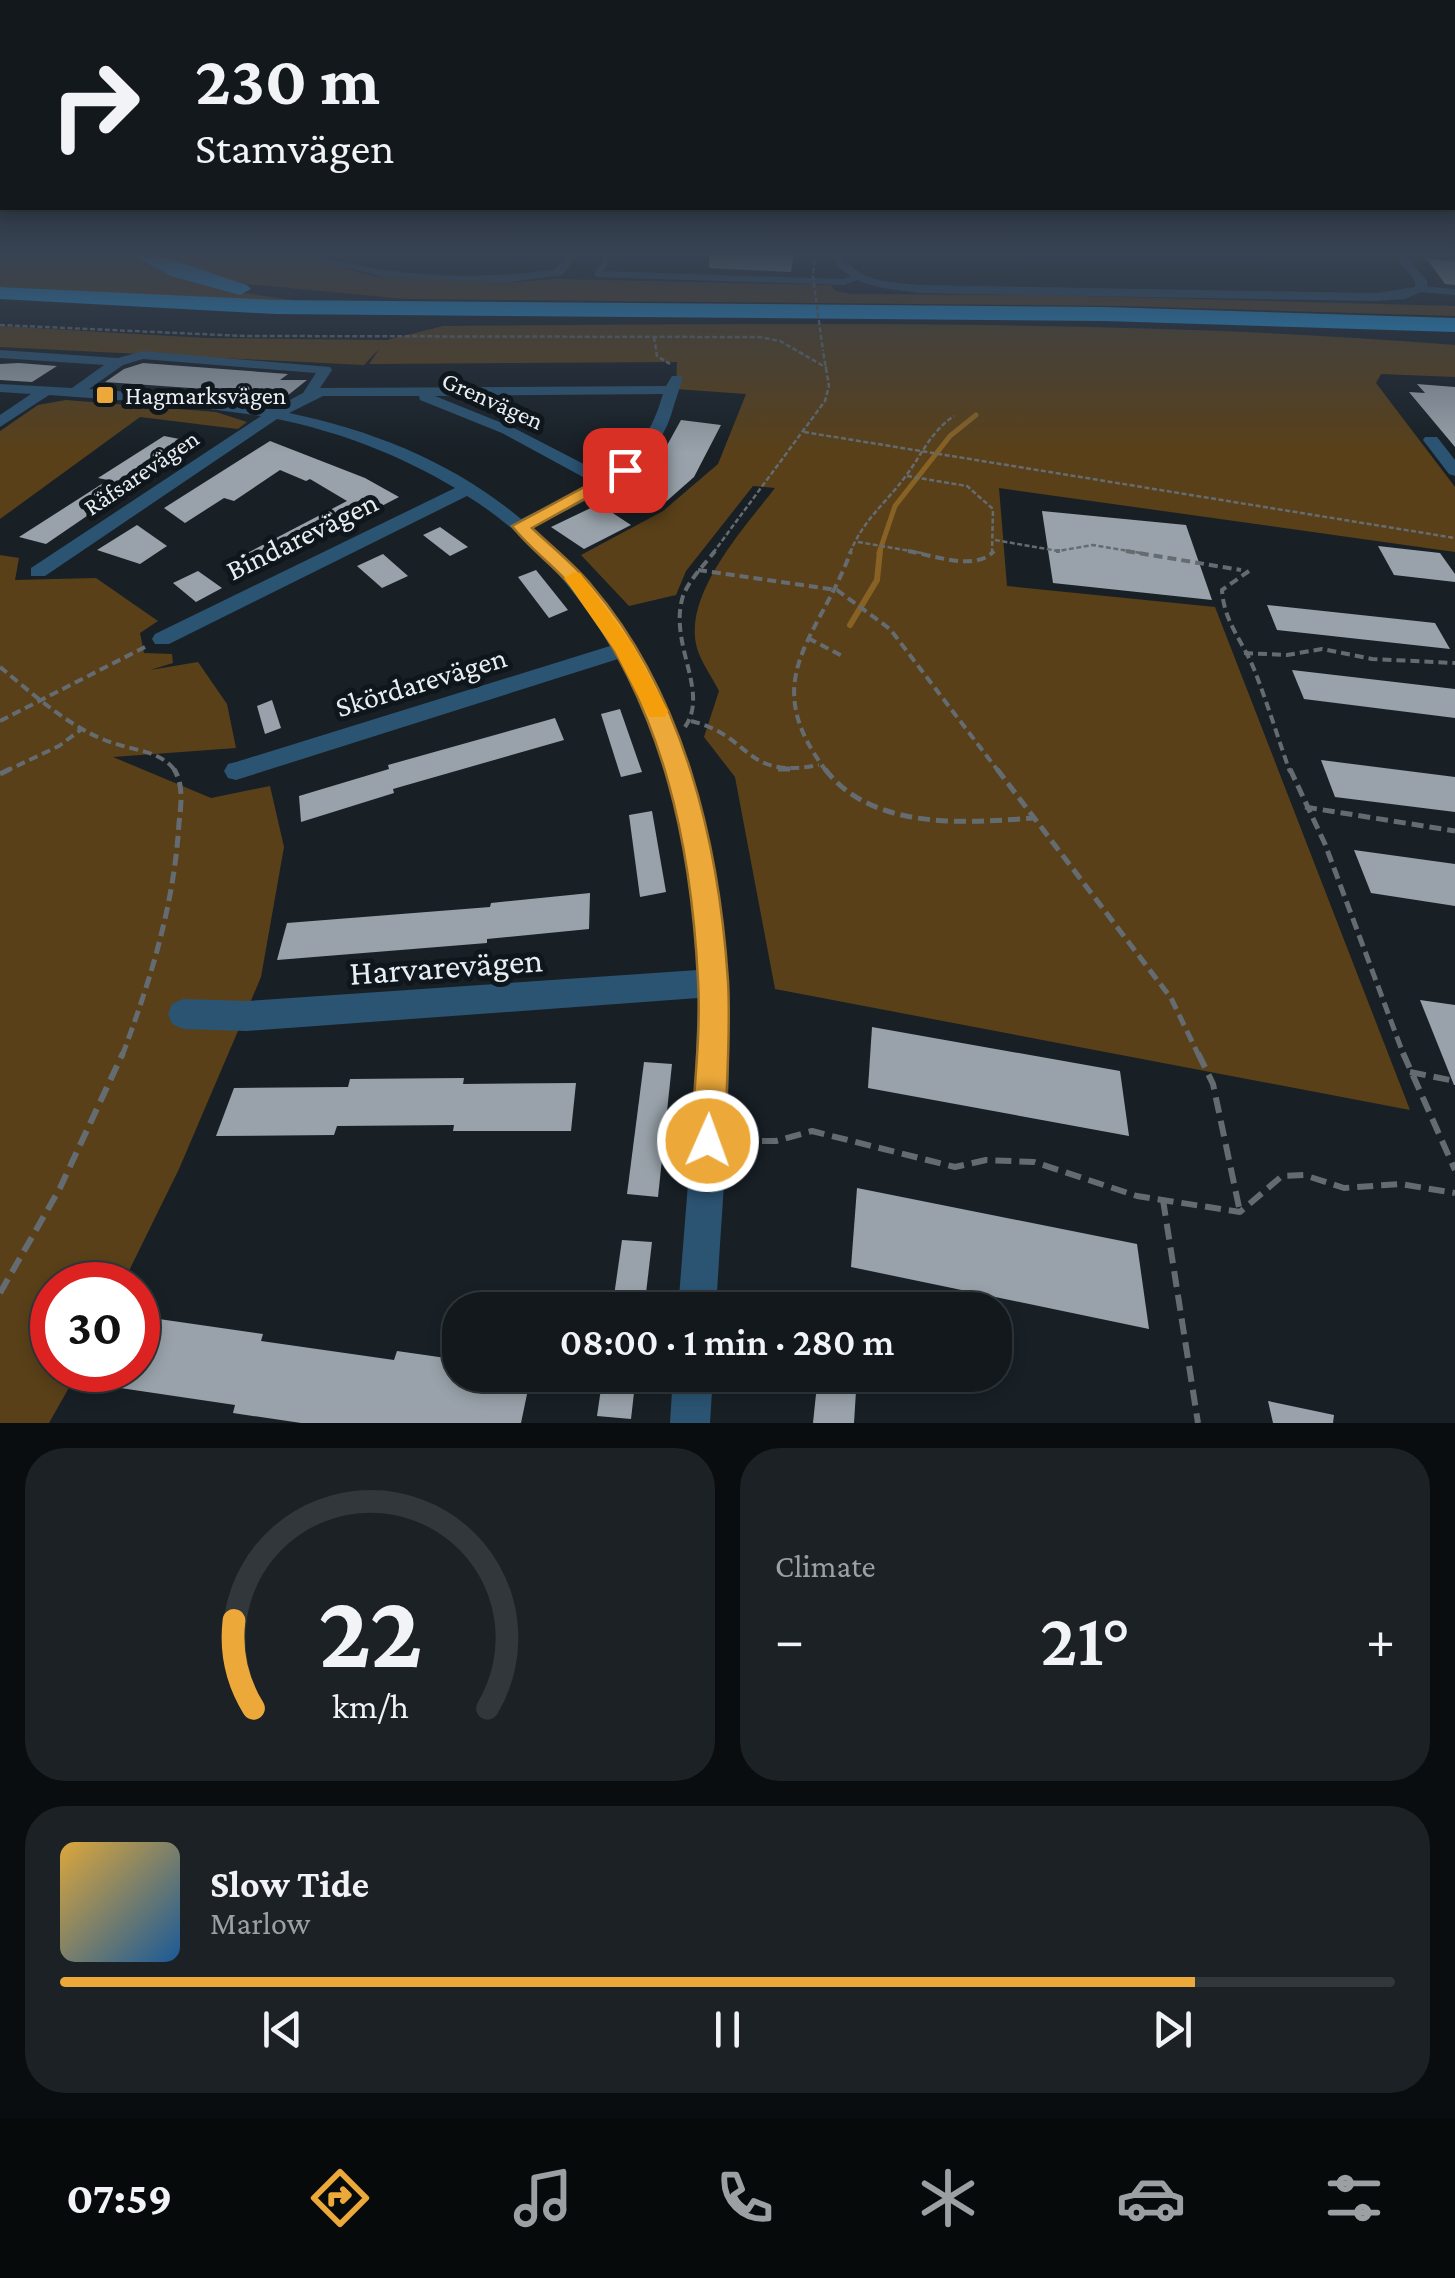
<!DOCTYPE html>
<html lang="en">
<head>
<meta charset="utf-8">
<style>
  :root { --surface:#12181c; --page:#1b2125; --text:#f1f3f6; --muted:#9ca0a3; --line:#31373b; --accent:#eca93a }
  body { margin:0; font-family:"Crimson Pro",serif; background:var(--page); color:var(--text); height:100vh; display:flex; flex-direction:column; font-size:38px; white-space:nowrap }
  * { box-sizing:border-box; margin:0 }
  p { font-size:32px; color:var(--muted) }
  .icon { flex:none; width:55px; height:55px; fill:none; stroke:currentColor; stroke-width:2; stroke-linecap:round; stroke-linejoin:round }
  .map { position:relative; height:1423px; overflow:hidden }
  .details { display:flex; flex-direction:column; gap:25px; padding:25px; background:#0a0d0f; flex:1 }
  .details>* { flex:none }
  .top-card { position:absolute; left:0px; top:0px; width:1455px; height:210px; box-shadow:0 5px 15px #0003,0 0 0 2px var(--line); background:#12181c; color:var(--text); overflow:hidden }
  .speed { position:absolute; left:30px; top:1262px; display:flex; gap:20px; font-size:50px; font-weight:700; text-align:center }
  .speed>* { display:grid; place-content:center; width:130px; height:130px; border-radius:50%; background:var(--surface); box-shadow:0 5px 15px #0003,0 0 0 2px var(--line); line-height:1 }
  .speed .limit { border:15px solid #d22; background:#fff; color:#111 }
  .pin { position:absolute; display:grid; place-items:center; width:85px; height:85px; color:#fff; margin:-42px; border-radius:20px; box-shadow:0 5px 15px #0006 }
  .me { position:absolute; width:110px; margin:-55px; rotate:2deg; stroke-linejoin:round; filter:drop-shadow(0 0 8px #0008) }
  .turn { display:flex; align-items:center; gap:35px; height:210px; padding:0 30px; font-size:45px }
  .turn .icon { width:130px; height:130px; stroke-width:2.5 }
  .turn b { display:block; font-size:70px; line-height:85px }
  .big { font-size:75px; font-weight:600; line-height:1.1 }
  .details .tile { flex:1; display:flex; flex-direction:column; justify-content:center; gap:15px; min-width:0; padding:0 35px; border-radius:40px; background:var(--page) }
  .details .dial { align-items:center; gap:0 }
  .dial svg { height:260px; overflow:visible; fill:none; stroke:var(--line); stroke-width:7; stroke-linecap:round; text-anchor:middle }
  .dial text { fill:var(--text); stroke:none }
  .song { display:flex; align-items:center; gap:30px }
  .cover { width:120px; height:120px; border-radius:15px; background:linear-gradient(135deg,hsl(40 70% 55%),hsl(210 70% 35%)) }
  .played { height:10px; border-radius:5px; background:linear-gradient(90deg,var(--accent) 85%,var(--line) 85%) }
  .keys { display:flex; justify-content:space-around; direction:ltr }
  .heat { display:flex; justify-content:space-between; align-items:center; font-size:55px; direction:ltr }
  .details .tiles { flex:1; display:grid; gap:25px; grid-template-columns:1fr 1fr }
  .tile:last-child { grid-column:span 2 }
  .trip { position:absolute; left:442px; top:1292px; width:570px; height:100px; border-radius:40px; background:var(--surface); box-shadow:0 5px 15px #0003,0 0 0 2px var(--line); font-weight:600; line-height:100px; text-align:center }
  .tabs { display:flex; height:160px; justify-content:space-around; align-items:center; background:#070a0b; color:var(--muted) }
  .tabs .icon { width:70px; height:70px }
  .tabs .current { color:var(--accent) }
  .tabs b { font-size:45px; color:var(--text) }
  .map>svg:first-child { display:block }
  .green { fill:#594019 }
  .lines { fill:none; stroke-linecap:round; stroke-linejoin:round }
  .stream-far1 { stroke:#886224; stroke-width:5 }
  .stream { stroke:#886224; stroke-width:6 }
  .building { fill:#99a2aa }
  .path-far3 { stroke:#656c71; stroke-width:2.5; stroke-dasharray:5 2.5; stroke-linecap:butt }
  .path-far2 { stroke:#656c71; stroke-width:4; stroke-dasharray:9 5; stroke-linecap:butt }
  .path-far1 { stroke:#656c71; stroke-width:5; stroke-dasharray:12 6; stroke-linecap:butt }
  .path { stroke:#656c71; stroke-width:6; stroke-dasharray:16 8; stroke-linecap:butt }
  .lane { stroke:#2b5473; stroke-width:6 }
  .street { fill:#2b5473; fill-rule:evenodd }
  .highway { fill:#1f9de9; fill-rule:evenodd }
  .path-bridge { stroke:#656c71; stroke-width:2.5; stroke-dasharray:5 2.5; stroke-linecap:butt }
  .route { fill:#eca93a; stroke:#996e26; stroke-width:2.5 }
  .slow { fill:#f59e0b }
  .poi-dot { fill:#eca93a; stroke:#0f161c; stroke-width:4 }
  .labels { text-anchor:middle; stroke-width:10; stroke-linejoin:round; paint-order:stroke }
  .far-poi-label { font-size:25px; fill:#e9eef2; stroke:#0f161c; text-anchor:start }
  .far-street-label { font-size:25px; fill:#e9eef2; stroke:#0f161c }
  .street-label { font-size:30px; fill:#e9eef2; stroke:#0f161c }
  .near-street-label { font-size:35px; fill:#e9eef2; stroke:#0f161c }
</style>
</head>
<body>
<div class="map">
<svg width="1455" height="1423" viewBox="0 0 1455 1423">
  <rect width="100%" height="100%" fill="#182026"/>
  <!-- green -->
  <g class="green">
    <polygon points="7,253 128,253 171,275 220,289 306,302 0,287 0,255"/>
    <polygon points="150,253 271,253 313,259 372,276 519,282 552,279 831,285 836,291 852,294 1048,295 1455,306 1455,316 1123,306 406,299 236,283"/>
    <path d="M0,326L206,338L387,340L443,326C780,324 1119,318 1455,345V377L1381,374L1376,383L1455,487V552L999,488L1007,586L1215,607L1410,1110L775,989L735,777L704,737L719,691C712,677 701,662 697,648C682,595 745,527 775,488L753,486L686,571L676,595L629,606L581,555L663,511L718,464L746,394L676,389L677,362L369,364L380,348L364,365L0,347Z"/>
    <polygon points="66,400 216,412 247,422 238,429 140,417 0,519 0,431 38,405"/>
    <polygon points="0,555 19,558 15,580 96,578 158,621 140,633 144,653 172,654 173,663 150,670 198,662 227,704 236,748 113,757 211,798 270,786 284,847 261,977 179,1169 122,1285 52,1285 52,1370 79,1370 49,1423 0,1423"/>
  </g>
  <g class="lines">
    <!-- stream-far1 -->
    <polyline class="stream-far1" points="879,553 895,506 950,436 976,415"/>
    <!-- stream -->
    <polyline class="stream" points="850,625 877,580 880,551"/>
  </g>
  <!-- building -->
  <g class="building">
    <polygon points="709,253 794,253 791,272 709,268"/>
    <polygon points="1427,259 1455,261 1455,285 1445,284"/>
    <polygon points="19,363 57,366 32,382 0,380 0,364"/>
    <polygon points="143,363 288,374 280,380 307,380 282,400 219,390 105,382 124,369"/>
    <polygon points="1417,384 1455,387 1455,447 1409,392 1425,393"/>
    <polygon points="681,420 721,425 694,477 660,507 618,492 660,458"/>
    <polygon points="164,436 195,442 46,544 19,537 108,480 98,478"/>
    <polygon points="270,441 365,478 399,497 255,572 236,559 347,501 310,479 306,481 280,470 234,501 224,498 185,523 164,508"/>
    <polygon points="599,504 631,525 584,549 551,527"/>
    <polygon points="1042,511 1186,525 1212,600 1053,583"/>
    <polygon points="137,525 167,546 140,564 97,550"/>
    <polygon points="440,527 468,547 450,556 423,535"/>
    <polygon points="1378,546 1440,553 1455,574 1455,582 1394,575"/>
    <polygon points="383,554 408,576 382,588 357,566"/>
    <polygon points="536,570 568,610 549,618 518,577"/>
    <polygon points="198,571 222,588 196,602 173,583"/>
    <polygon points="1267,605 1435,623 1450,649 1277,630"/>
    <polygon points="1292,670 1455,689 1455,718 1304,699"/>
    <polygon points="272,700 281,728 265,734 257,706"/>
    <polygon points="620,709 642,772 621,777 601,714"/>
    <polygon points="555,718 564,740 393,789 394,793 301,822 299,796 389,769 388,765"/>
    <polygon points="1321,760 1455,777 1455,812 1335,797"/>
    <polygon points="652,811 666,892 640,897 629,815"/>
    <polygon points="1354,850 1455,864 1455,906 1371,893"/>
    <polygon points="590,893 589,929 487,939 487,943 277,960 287,923 490,907 491,903"/>
    <polygon points="1420,1000 1455,1005 1455,1085 1454,1085"/>
    <polygon points="872,1027 1120,1071 1129,1136 868,1088"/>
    <polygon points="644,1062 672,1064 658,1197 627,1194"/>
    <polygon points="464,1078 463,1084 576,1083 571,1131 453,1131 454,1125 337,1126 334,1135 216,1136 234,1088 348,1087 350,1079"/>
    <polygon points="857,1188 1137,1244 1149,1329 851,1267"/>
    <polygon points="622,1240 652,1242 644,1310 612,1310"/>
    <polygon points="138,1316 263,1334 261,1341 394,1360 397,1351 460,1360 460,1375 531,1375 521,1423 301,1423 233,1413 235,1405 100,1385 108,1370 138,1370"/>
    <polygon points="603,1375 636,1375 631,1419 597,1416"/>
    <polygon points="818,1375 857,1375 854,1423 813,1423"/>
    <polygon points="1268,1401 1334,1415 1333,1423 1273,1423"/>
  </g>
  <g class="lines">
    <!-- path-far3 -->
    <g class="path-far3">
      <polyline points="1444,260 1455,260"/>
      <polyline points="0,325 244,336 759,337 780,341 827,368"/>
      <polyline points="654,337 657,356 670,364"/>
      <polyline points="804,432 1455,538"/>
      <polyline points="907,476 967,486 993,509 992,553"/>
      <polyline points="995,540 1058,551 1093,545 1141,553"/>
      <polyline points="858,542 922,553"/>
      <polyline points="713,553 825,401 829,386 823,351"/>
      <path d="M850,553C863,520 885,504 905,477C922,455 930,432 954,416"/>
    </g>
    <!-- path-far2 -->
    <g class="path-far2">
      <path d="M908,551C932,555 976,572 994,551"/>
      <polyline points="1056,551 1060,551"/>
      <polyline points="1126,551 1241,570"/>
      <polyline points="698,570 837,590 890,629 999,772"/>
      <path d="M1249,571L1222,590C1224,622 1242,640 1254,669C1267,702 1278,738 1290,772"/>
      <polyline points="808,638 844,657"/>
      <polyline points="1244,653 1287,655 1322,649 1372,659 1455,663"/>
      <path d="M0,667C33,694 72,730 113,743C136,751 162,751 176,772"/>
      <polyline points="0,721 145,647"/>
      <path d="M691,721C753,736 743,780 819,765"/>
      <path d="M685,727C710,691 668,644 683,596C689,580 705,564 715,551"/>
      <polyline points="4,772 59,746 83,728"/>
      <path d="M827,772C755,678 819,639 851,551"/>
    </g>
    <!-- path-far1 -->
    <g class="path-far1">
      <polyline points="778,769 796,769"/>
      <path d="M825,769C872,831 966,823 1034,818"/>
      <polyline points="997,769 1171,998 1199,1056"/>
      <polyline points="1290,769 1325,844 1404,1056"/>
      <polyline points="0,774 10,769"/>
      <polyline points="1305,807 1455,831"/>
      <path d="M122,1056C151,979 174,905 179,823C181,805 184,785 174,769"/>
    </g>
    <!-- path -->
    <g class="path">
      <polyline points="1198,1053 1213,1084 1240,1212"/>
      <polyline points="1403,1053 1455,1170"/>
      <polyline points="1410,1072 1455,1081"/>
      <polyline points="738,1141 776,1141 812,1131 955,1167 986,1160 1034,1162 1137,1196 1240,1212 1282,1176 1304,1175 1344,1188 1400,1184 1455,1193"/>
      <polyline points="1163,1200 1198,1423"/>
      <polyline points="0,1293 60,1188 123,1053"/>
    </g>
    <!-- lane -->
    <g class="lane">
      <polyline points="610,253 598,274 844,282 856,277"/>
      <polyline points="1421,289 1455,292"/>
    </g>
    <!-- street -->
    <g class="street">
      <path d="M285,253C319,253 350,266 384,270C439,278 500,277 554,270L569,253H580L562,275L511,282L385,277Z"/>
      <path d="M830,253H841C856,282 890,282 919,285L1376,293L1415,287V281L1393,253H1404L1427,281V289L1405,299L1376,301L919,293C885,288 847,288 830,253Z"/>
      <path d="M0,350L118,358L143,351L330,367L332,370L320,388L666,386L672,376H682C682,384 677,395 674,405C657,475 589,498 531,528C660,637 717,808 727,975C734,1086 722,1199 716,1310H678L694,1108L698,998L247,1031L183,1029L172,1024L168,1014L172,1004L183,999L247,1001L698,970C690,864 672,751 618,659L236,780L228,778L224,771L228,764L236,762L610,646C575,587 526,532 467,496L169,644H155L152,639L155,634L455,488C400,455 340,432 277,419L45,576H31V568L261,416L173,404L49,395L0,427V415L31,394L0,392V384L72,388L104,365L0,358ZM143,359L316,373L303,393L273,409L173,395L89,389L123,365ZM663,394C652,431 638,454 605,475L512,427L435,396ZM323,396H419L420,400L502,433L594,483L521,519C456,464 373,430 289,413Z"/>
      <polygon points="1425,437 1437,437 1455,460 1455,476 1449,474 1423,440"/>
      <polygon points="673,1375 713,1375 710,1423 670,1423"/>
    </g>
    <!-- highway -->
    <g class="highway">
      <path d="M128,253C165,253 210,274 247,285L251,289L240,295L171,276Z"/>
      <polygon points="0,287 276,300 1105,307 1455,318 1455,332 1105,321 276,314 0,299"/>
    </g>
    <!-- path-bridge -->
    <polyline class="path-bridge" points="815,253 813,277 823,351"/>
  </g>
  <!-- sky -->
  <linearGradient id="sky" x2="0" y2="1"><stop stop-color="#0d1215"/><stop offset="0.56" stop-color="#374252"/><stop offset="1" stop-color="#374252" stop-opacity="0"/></linearGradient>
  <rect width="1455" height="453" fill="url(#sky)"/>
  <!-- route -->
  <path class="route" d="M625,465L633,470L631,473L532,528C552,547 575,565 592,586C684,694 719,843 728,981C731,1034 726,1088 725,1141L720,1153L708,1158L696,1153L691,1141C694,1088 701,1033 698,980C691,841 663,713 581,598C562,571 532,552 512,526Z"/>
  <!-- slow -->
  <polygon class="slow" points="574,572 580,573 632,644 668,711 665,717 649,717 615,651 564,578"/>
  <!-- markers -->
  <rect class="poi-dot" x="95" y="385" width="20" height="20" rx="5"/>
  <g class="labels">
    <!-- far-poi labels -->
    <g class="far-poi-label">
      <text x="125" y="404">Hagmarksvägen</text>
    </g>
    <!-- far-street labels -->
    <g class="far-street-label">
      <text transform="translate(493 400) rotate(24)" y="9">Grenvägen</text>
      <text transform="translate(141 472) rotate(-34)" y="9">Räfsarevägen</text>
    </g>
    <!-- street labels -->
    <g class="street-label">
      <text transform="translate(302 536) rotate(-26)" y="10">Bindarevägen</text>
      <text transform="translate(421 682) rotate(-17)" y="10">Skördarevägen</text>
    </g>
    <!-- near-street labels -->
    <g class="near-street-label">
      <text transform="translate(446 966) rotate(-4)" y="12">Harvarevägen</text>
    </g>
  </g>
</svg>
<div class="speed"><div class="limit">30</div></div>
<div class="pin" style="left:625px;top:470px;background:#d93025"><svg class="icon" aria-label="arrive" viewBox="0 0 24 24"><path d="M6 21V4h12l-3 4 3 4H6"/></svg></div>
<svg class="me" style="left:708px;top:1141px" viewBox="-20 -20 40 40"><circle r="17" fill="#eca93a" stroke="#fff" stroke-width="3"/><path d="M0-11L8 9 0 5-8 9z" fill="#fff"/></svg>
<div class="trip">08:00 · 1 min · 280 m</div>
<div class="top-card">
<div class="turn"><svg class="icon" aria-label="right" viewBox="0 0 24 24"><path d="M7 20v-9h11M14 6l5 5-5 5"/></svg><div><b>230 m</b>Stamvägen</div></div>
</div>
</div>
<section class="details">
<div class="tiles">
<div class="tile dial"><svg viewBox="0 0 100 80">
<path d="M14 69A42 42 0 1 1 86 69"/>
<path d="M14 69A42 42 0 0 1 8 42" stroke="#eca93a"/>
<text x="50" y="56" font-size="32" font-weight="700">22</text>
<text x="50" y="72" font-size="11">km/h</text>
</svg></div>
<div class="tile"><p>Climate</p>
<div class="heat"><a>−</a><b class="big">21°</b><a>+</a></div>
</div>
<div class="tile">
<div class="song"><i class="cover"></i><div><b>Slow Tide</b><p>Marlow</p></div></div>
<div class="played"></div>
<div class="keys"><svg class="icon" aria-label="previous" viewBox="0 0 24 24"><path d="M18 5L8 12l10 7zM5 5v14"/></svg><svg class="icon" aria-label="pause" viewBox="0 0 24 24"><path d="M8 5v14M16 5v14"/></svg><svg class="icon" aria-label="next" viewBox="0 0 24 24"><path d="M6 5l10 7-10 7zM19 5v14"/></svg></div>
</div>
</div>
</section>
<nav class="tabs">
<b>07:59</b>
<svg class="icon current" aria-label="directions" viewBox="0 0 24 24"><path d="M12 3l9 9-9 9-9-9zM9 14v-3h6M13 9l2 2-2 2"/></svg>
<svg class="icon" aria-label="music" viewBox="0 0 24 24"><path d="M9 18V5l10-2v13"/><circle cx="6" cy="18" r="3"/><circle cx="16" cy="16" r="3"/></svg>
<svg class="icon" aria-label="phone" viewBox="0 0 24 24"><path d="M5 4h4l2 5-3 2q2 4 5 5l2-3 5 2v4C11 20 4 13 5 4z"/></svg>
<svg class="icon" aria-label="climate" viewBox="0 0 24 24"><path d="M12 3v18M4 7l16 10M4 17L20 7"/></svg>
<svg class="icon" aria-label="car" viewBox="0 0 24 24"><path d="M5 17H2v-5l4-1 3-4h7l3 4 3 1v5h-3M9 17h6M6 11h13"/><circle cx="7" cy="17" r="2"/><circle cx="17" cy="17" r="2"/></svg>
<svg class="icon" aria-label="filters" viewBox="0 0 24 24"><path d="M4 7h16M4 17h16"/><circle cx="9" cy="7" r="2"/><circle cx="15" cy="17" r="2"/></svg>
</nav>
</body>
</html>
